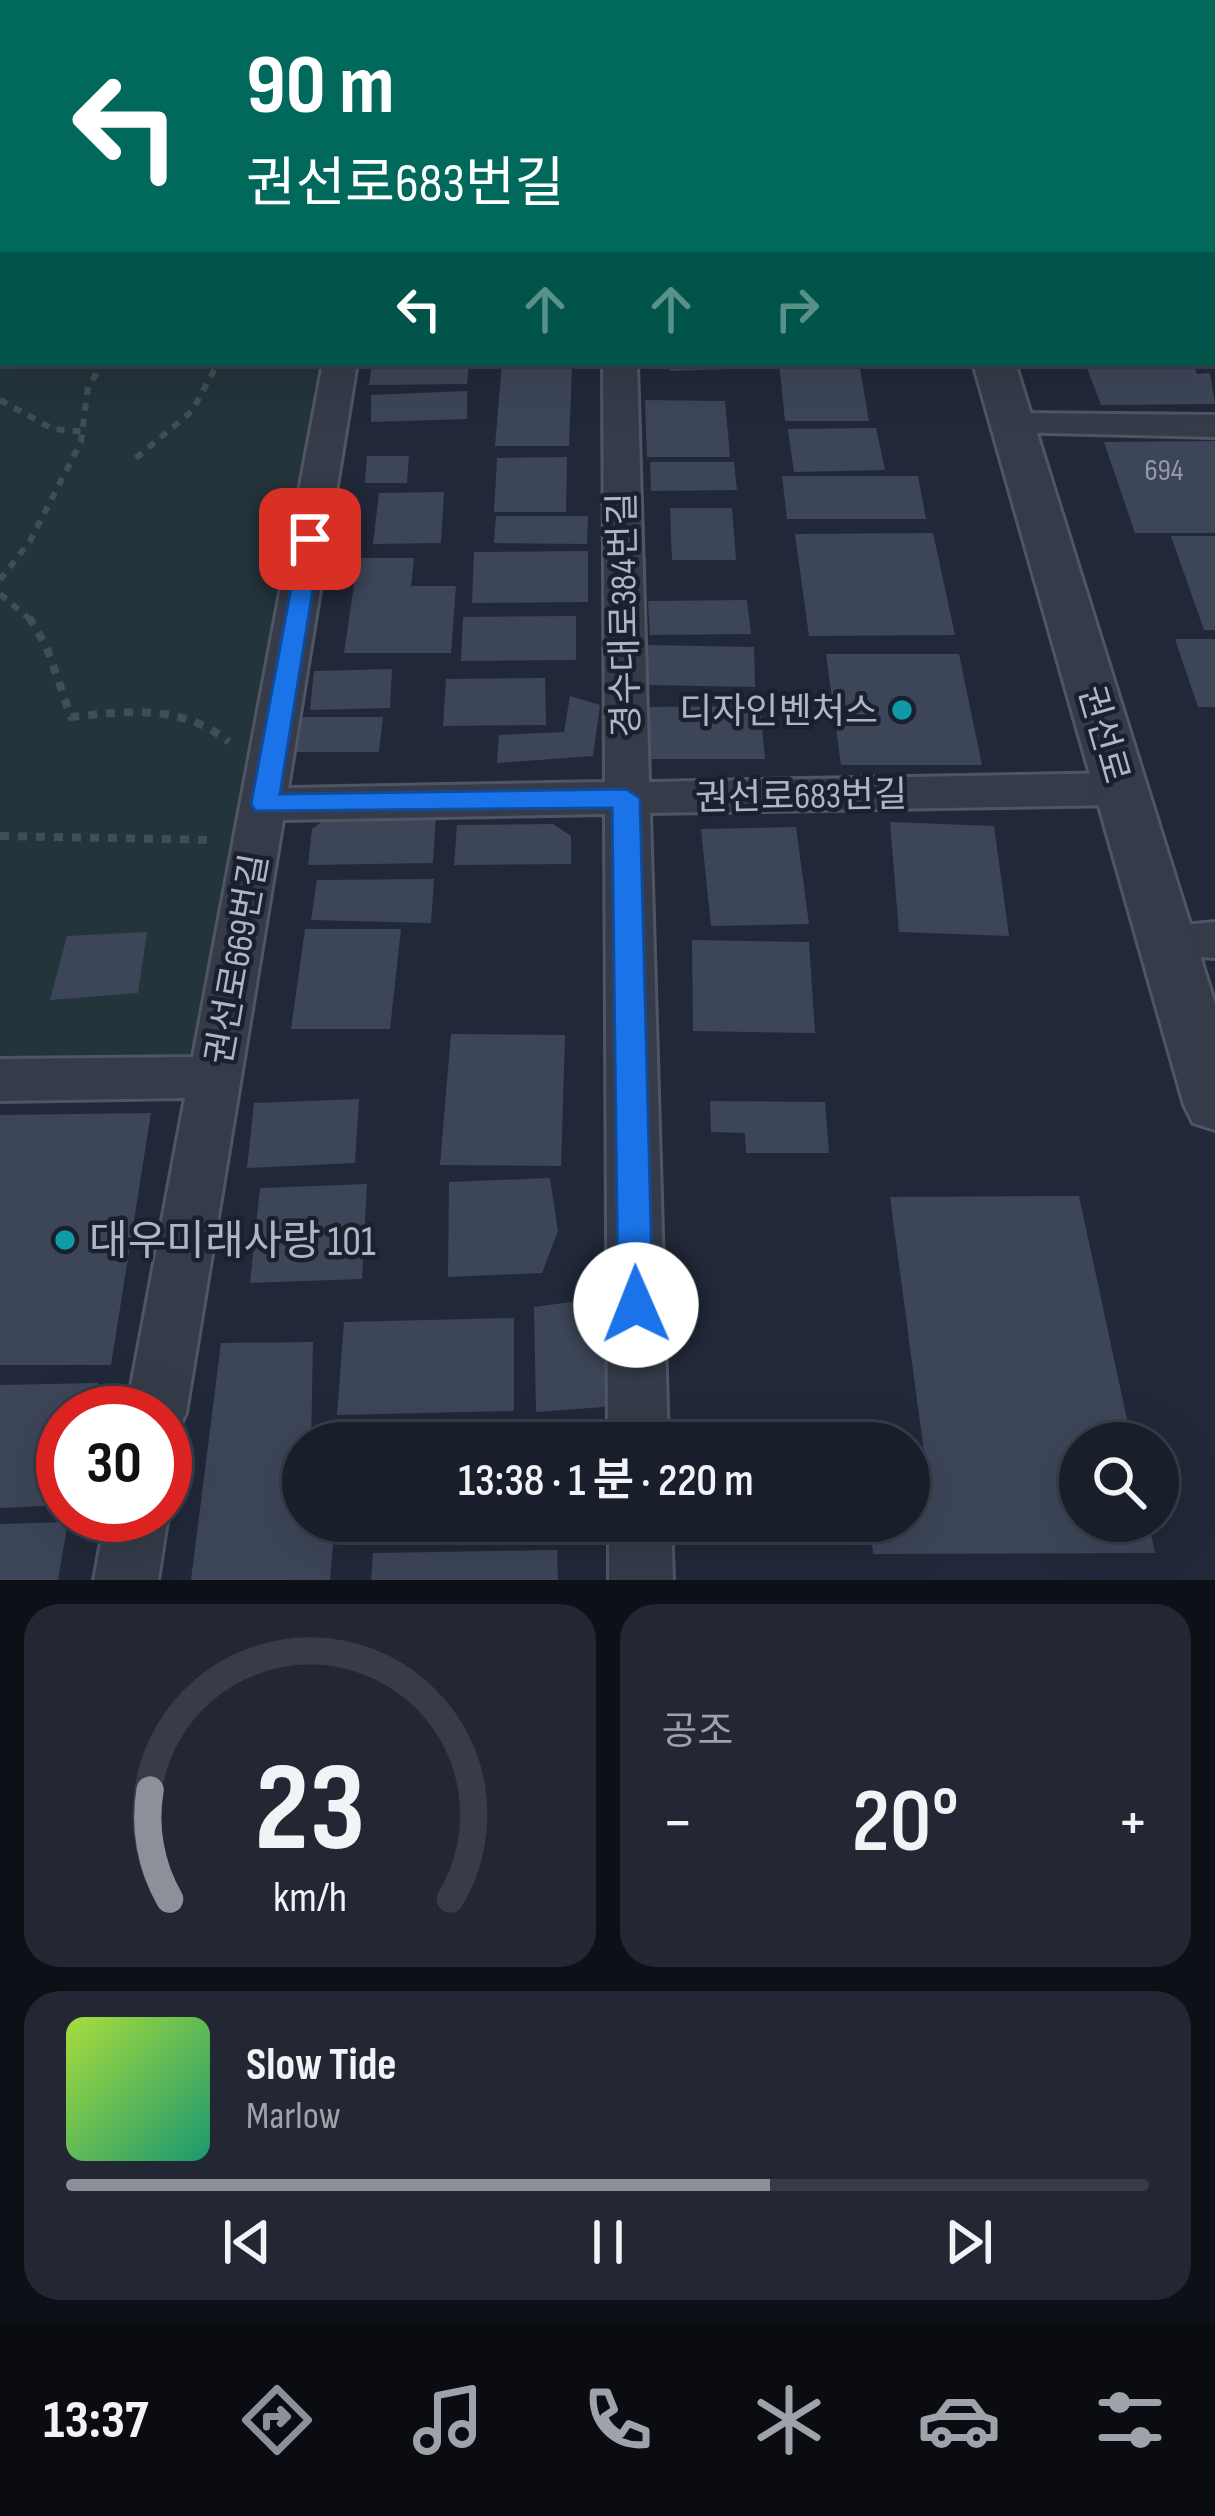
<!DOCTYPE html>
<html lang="ko">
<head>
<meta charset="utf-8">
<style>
  :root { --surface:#191e2b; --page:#222733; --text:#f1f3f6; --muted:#9fa2a9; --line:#373c47; --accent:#8c9099 }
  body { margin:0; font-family:"Sofia Sans Condensed","Noto Sans KR",sans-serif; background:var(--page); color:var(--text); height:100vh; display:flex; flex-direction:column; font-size:45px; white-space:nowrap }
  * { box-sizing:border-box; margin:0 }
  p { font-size:39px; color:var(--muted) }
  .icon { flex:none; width:66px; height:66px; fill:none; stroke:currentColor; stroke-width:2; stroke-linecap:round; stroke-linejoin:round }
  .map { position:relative; height:1580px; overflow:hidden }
  .panel { display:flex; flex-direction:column; gap:24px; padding:24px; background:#0e1018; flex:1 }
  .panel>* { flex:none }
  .top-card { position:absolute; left:0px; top:0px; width:1215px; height:366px; box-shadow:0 12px 48px #0002,0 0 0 3px var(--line); background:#00695c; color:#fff; overflow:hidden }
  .tools { position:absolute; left:1059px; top:1422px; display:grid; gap:24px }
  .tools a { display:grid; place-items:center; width:120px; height:120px; border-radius:50%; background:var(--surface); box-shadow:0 12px 48px #0002,0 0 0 3px var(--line); font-size:60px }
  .speed { position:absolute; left:36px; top:1386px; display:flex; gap:24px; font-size:60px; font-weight:700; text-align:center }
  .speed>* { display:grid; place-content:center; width:156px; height:156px; border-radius:50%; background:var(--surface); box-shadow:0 12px 48px #0002,0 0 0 3px var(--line); line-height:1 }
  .speed .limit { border:18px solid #d22; background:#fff; color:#111 }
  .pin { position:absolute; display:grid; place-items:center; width:102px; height:102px; color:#fff; margin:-51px; border-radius:24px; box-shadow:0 6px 18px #0006 }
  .me { position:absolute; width:132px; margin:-66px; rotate:359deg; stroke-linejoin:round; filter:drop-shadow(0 0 9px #0008) }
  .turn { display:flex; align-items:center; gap:42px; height:252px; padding:0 48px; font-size:54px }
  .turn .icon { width:156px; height:156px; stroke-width:2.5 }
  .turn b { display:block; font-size:84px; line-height:102px }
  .lanes { display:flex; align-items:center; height:114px; padding:0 48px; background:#0003; justify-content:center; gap:60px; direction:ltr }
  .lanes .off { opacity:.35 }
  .big { font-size:90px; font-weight:600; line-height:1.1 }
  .panel .card { flex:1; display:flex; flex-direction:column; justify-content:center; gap:18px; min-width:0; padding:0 42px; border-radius:36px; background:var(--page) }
  .panel .dial { align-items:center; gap:0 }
  .dial svg { height:312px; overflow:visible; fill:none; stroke:var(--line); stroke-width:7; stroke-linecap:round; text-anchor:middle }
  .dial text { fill:var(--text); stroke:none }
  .song { display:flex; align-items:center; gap:36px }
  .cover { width:144px; height:144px; border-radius:18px; background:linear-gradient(135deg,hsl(80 70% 55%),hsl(160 70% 35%)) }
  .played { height:12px; border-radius:6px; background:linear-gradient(90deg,var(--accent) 65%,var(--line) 65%) }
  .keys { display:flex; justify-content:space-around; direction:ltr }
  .heat { display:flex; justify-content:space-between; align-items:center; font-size:66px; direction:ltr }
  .panel .tiles { flex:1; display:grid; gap:24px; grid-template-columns:1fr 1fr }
  .card:last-child { grid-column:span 2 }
  .trip { position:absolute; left:282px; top:1422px; width:648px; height:120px; border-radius:60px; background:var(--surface); box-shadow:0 12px 48px #0002,0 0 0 3px var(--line); font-weight:600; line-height:120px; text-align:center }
  .tabs { display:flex; height:192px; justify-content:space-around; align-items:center; background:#0a0c11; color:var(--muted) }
  .tabs .icon { width:84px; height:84px }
  .tabs .active { color:var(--accent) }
  .tabs b { font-size:54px; color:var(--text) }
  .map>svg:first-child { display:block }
  .green { fill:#23343a }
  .building { fill:#3d4659 }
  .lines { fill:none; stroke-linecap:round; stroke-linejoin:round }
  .minor-casing { stroke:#505564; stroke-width:6 }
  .tertiary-casing { stroke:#505564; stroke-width:6 }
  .path-far1 { stroke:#3e5054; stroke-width:6; stroke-dasharray:8 8; stroke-linecap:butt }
  .path { stroke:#3e5054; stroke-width:8; stroke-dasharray:9 9; stroke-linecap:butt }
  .minor { fill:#353b49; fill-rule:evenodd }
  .tertiary { fill:#353b49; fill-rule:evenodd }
  .route { fill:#1a73e8; stroke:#114b97; stroke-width:3 }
  .culture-dot { fill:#0f9aa8; stroke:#1a202e; stroke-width:4.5 }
  .labels { text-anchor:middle; stroke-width:9; stroke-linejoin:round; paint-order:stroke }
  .number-label { font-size:30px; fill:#9399ab }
  .street-label { font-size:36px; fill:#b0b5c6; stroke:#1a202e }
  .poi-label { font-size:36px; fill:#b0b5c6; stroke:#1a202e; text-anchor:end }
  .near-poi-label { font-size:42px; fill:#b0b5c6; stroke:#1a202e; text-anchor:start }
</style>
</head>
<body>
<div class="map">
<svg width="1215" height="1580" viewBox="0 0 1215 1580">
  <rect width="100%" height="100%" fill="#212839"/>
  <!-- green -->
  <polygon class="green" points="0,181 3,363 330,363 199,1058 0,1065"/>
  <!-- building -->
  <g class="building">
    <polygon points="372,363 469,363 467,384 369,385"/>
    <polygon points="502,363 572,368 569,446 495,446"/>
    <polygon points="669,363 726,363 727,369 670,371"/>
    <polygon points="779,363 859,363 869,421 785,421"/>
    <polygon points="1085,363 1192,363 1197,374 1210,373 1215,404 1101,405"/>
    <polygon points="467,391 467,419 371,422 371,395"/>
    <polygon points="645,400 725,401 730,457 647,457"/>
    <polygon points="876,428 885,470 794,472 788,429"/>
    <polygon points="1215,441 1215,533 1135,533 1104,442"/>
    <polygon points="367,456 409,456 407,483 365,483"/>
    <polygon points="567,457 566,512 494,512 497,458"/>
    <polygon points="650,462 734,462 737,490 651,491"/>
    <polygon points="782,476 918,476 926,519 787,519"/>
    <polygon points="444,492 441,543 373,544 379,493"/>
    <polygon points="670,508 732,508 736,560 672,560"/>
    <polygon points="496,516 588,516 587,544 494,543"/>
    <polygon points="933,533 955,635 809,636 795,534"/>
    <polygon points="1171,536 1215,536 1215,630 1204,630"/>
    <polygon points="588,551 588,602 472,603 474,552"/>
    <polygon points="358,558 414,558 411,586 456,586 451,653 344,653"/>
    <polygon points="747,600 751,634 650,635 648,601"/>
    <polygon points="576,616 576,660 461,661 463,617"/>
    <polygon points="1175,639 1215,639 1215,707 1198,707"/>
    <polygon points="648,645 754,647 755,687 647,685"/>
    <polygon points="826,654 959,654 982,765 841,765"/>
    <polygon points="392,669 390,708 310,710 314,671"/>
    <polygon points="545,678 546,725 443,726 446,679"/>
    <polygon points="570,696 600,705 593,756 497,763 499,735 564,732"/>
    <polygon points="760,706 765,759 649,759 647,707"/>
    <polygon points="302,717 383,717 379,752 296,752"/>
    <polygon points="436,814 433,863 308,865 312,829 330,816"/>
    <polygon points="890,822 994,826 1009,936 899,932"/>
    <polygon points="553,824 571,836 571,864 454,865 457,825"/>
    <polygon points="796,827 809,924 711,926 701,829"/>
    <polygon points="434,879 431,923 311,920 317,880"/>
    <polygon points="305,929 401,929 390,1029 291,1029"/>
    <polygon points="147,932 138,993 50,1000 67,936"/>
    <polygon points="692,940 809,942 815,1033 693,1031"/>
    <polygon points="451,1034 565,1035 561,1166 440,1165"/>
    <polygon points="359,1099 355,1163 247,1168 254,1103"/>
    <polygon points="710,1101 825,1102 829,1153 746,1153 745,1133 711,1132"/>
    <polygon points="151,1113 111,1365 0,1365 0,1115"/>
    <polygon points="550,1178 558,1231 542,1273 448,1277 449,1182"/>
    <polygon points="367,1184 362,1279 250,1283 260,1188"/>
    <polygon points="1079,1196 1132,1443 1080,1443 1080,1521 1148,1521 1155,1553 873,1554 870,1521 909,1521 909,1460 925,1460 890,1197"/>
    <polygon points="616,1296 617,1406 536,1412 534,1307"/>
    <polygon points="514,1318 514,1411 337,1415 344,1322"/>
    <polygon points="313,1342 311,1443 303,1443 303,1521 335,1521 330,1580 191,1580 221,1343"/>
    <polygon points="98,1383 93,1413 63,1413 63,1505 0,1508 0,1385"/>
    <polygon points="548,1429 549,1443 436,1443 435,1437"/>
    <polygon points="68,1522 58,1580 0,1580 0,1524"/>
    <polygon points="557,1550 558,1580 371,1580 373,1553"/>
  </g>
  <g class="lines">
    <!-- minor casing -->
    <g class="minor-casing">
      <g id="minor">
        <polygon points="196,0 424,0 194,3"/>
        <rect x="606" y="0" width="26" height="3"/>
        <polygon points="1158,0 1184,0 1185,3 1159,3"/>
        <polygon points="1212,75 1215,75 1215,98 1212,97"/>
        <rect x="0" y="166" width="3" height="18"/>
        <polygon points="323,363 357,363 288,788 605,782 603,363 637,363 649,782 1121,773 1137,778 1143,789 1137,800 1121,805 650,813 668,1443 608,1443 605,814 283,820 186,1413 177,1432 165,1437 165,1413 126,1413 185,1098 0,1101 0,1059 193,1057"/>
        <polygon points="1015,413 1215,415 1215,437 1002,432 997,424"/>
        <polygon points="1215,922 1215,958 1151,954 1144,941 1151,928"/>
        <polygon points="165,1508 168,1515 158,1580 94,1580 106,1515 165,1515"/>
        <polygon points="609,1521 671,1521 673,1580 609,1580"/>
      </g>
    </g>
    <!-- tertiary casing -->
    <g class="tertiary-casing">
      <g id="tertiary">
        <rect x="875" y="0" width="32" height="3"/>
        <polygon points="973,363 1015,363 1215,1004 1215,1130 1193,1123 1184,1105"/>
      </g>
    </g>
    <!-- path-far1 -->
    <g class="path-far1">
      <polyline points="0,400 53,429 85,432"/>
      <polyline points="136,458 192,411 218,363"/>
      <polyline points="0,580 30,541 81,442 88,387 103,363"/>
      <polyline points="0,594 31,620"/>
    </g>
    <!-- path -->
    <g class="path">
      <path d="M29,617L47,648L71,717C128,711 182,704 229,742"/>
      <polyline points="0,836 214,840"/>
    </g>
    <!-- minor -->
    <use href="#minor" class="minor"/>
    <!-- tertiary -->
    <use href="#tertiary" class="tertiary"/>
  </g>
  <!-- route -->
  <polygon class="route" points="301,534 321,539 280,794 626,789 640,798 653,1305 648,1316 636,1320 623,1316 618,1305 612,808 255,811 251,804"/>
  <!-- markers -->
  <g class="culture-dot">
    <circle cx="902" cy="710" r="12"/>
    <circle cx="65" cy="1240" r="12"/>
  </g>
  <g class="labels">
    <!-- number labels -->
    <g class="number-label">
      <text x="1164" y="480">694</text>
    </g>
    <!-- street labels -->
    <g class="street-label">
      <text transform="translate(623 615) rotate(-91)" y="13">경수대로384번길</text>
      <text transform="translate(1105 734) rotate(74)" y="13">권선로</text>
      <text transform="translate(801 795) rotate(-1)" y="13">권선로683번길</text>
      <text transform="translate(236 959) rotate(-80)" y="13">권선로669번길</text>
    </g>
    <!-- poi labels -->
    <g class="poi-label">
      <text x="878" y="723">디자인벤처스</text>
    </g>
    <!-- near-poi labels -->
    <g class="near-poi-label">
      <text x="89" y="1255">대우미래사랑 101</text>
    </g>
  </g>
</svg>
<div class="tools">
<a><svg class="icon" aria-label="search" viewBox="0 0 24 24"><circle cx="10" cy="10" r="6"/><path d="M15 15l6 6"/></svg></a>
</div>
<div class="speed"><div class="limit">30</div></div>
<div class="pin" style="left:310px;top:539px;background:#d93025"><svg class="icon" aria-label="arrive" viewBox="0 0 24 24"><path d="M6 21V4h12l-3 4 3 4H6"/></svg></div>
<svg class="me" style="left:636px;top:1305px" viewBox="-20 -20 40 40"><circle r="19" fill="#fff"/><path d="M0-13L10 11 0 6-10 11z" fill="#1a73e8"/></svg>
<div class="trip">13:38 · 1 분 · 220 m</div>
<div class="top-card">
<div class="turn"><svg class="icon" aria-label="left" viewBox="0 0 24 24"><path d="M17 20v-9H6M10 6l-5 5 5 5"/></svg><div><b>90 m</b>권선로683번길</div></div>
<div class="lanes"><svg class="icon" aria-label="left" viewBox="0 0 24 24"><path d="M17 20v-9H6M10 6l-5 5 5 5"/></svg><svg class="icon off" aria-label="ahead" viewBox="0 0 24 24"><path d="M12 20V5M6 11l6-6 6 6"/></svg><svg class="icon off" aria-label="ahead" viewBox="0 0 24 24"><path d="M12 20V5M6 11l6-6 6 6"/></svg><svg class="icon off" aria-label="right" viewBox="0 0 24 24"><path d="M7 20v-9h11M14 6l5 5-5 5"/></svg></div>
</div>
</div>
<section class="panel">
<div class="tiles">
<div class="card dial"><svg viewBox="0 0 100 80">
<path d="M14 69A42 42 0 1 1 86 69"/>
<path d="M14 69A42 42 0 0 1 9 41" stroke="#8c9099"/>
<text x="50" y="56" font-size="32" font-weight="700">23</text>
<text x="50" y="72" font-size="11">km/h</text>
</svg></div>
<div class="card"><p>공조</p>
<div class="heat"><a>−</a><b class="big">20°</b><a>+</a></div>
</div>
<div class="card">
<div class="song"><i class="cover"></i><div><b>Slow Tide</b><p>Marlow</p></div></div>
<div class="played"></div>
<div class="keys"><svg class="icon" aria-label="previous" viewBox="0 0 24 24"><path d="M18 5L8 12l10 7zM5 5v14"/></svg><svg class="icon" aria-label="pause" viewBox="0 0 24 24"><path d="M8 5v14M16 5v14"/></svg><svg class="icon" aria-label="next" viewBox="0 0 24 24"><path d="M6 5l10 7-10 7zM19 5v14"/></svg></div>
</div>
</div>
</section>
<nav class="tabs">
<b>13:37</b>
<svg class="icon active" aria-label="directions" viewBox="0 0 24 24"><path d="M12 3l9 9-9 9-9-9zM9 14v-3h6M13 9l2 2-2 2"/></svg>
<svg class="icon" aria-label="music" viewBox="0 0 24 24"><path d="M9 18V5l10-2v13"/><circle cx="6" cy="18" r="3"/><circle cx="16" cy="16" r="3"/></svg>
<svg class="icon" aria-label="phone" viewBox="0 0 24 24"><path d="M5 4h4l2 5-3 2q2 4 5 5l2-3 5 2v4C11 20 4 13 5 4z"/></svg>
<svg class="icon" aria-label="climate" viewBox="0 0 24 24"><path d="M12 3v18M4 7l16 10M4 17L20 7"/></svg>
<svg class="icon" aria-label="car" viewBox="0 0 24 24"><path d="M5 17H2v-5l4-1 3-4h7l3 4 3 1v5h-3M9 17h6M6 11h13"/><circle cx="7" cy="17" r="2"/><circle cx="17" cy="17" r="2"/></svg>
<svg class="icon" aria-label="filters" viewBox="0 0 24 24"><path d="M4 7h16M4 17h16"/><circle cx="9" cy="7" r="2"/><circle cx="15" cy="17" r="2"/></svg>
</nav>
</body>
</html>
